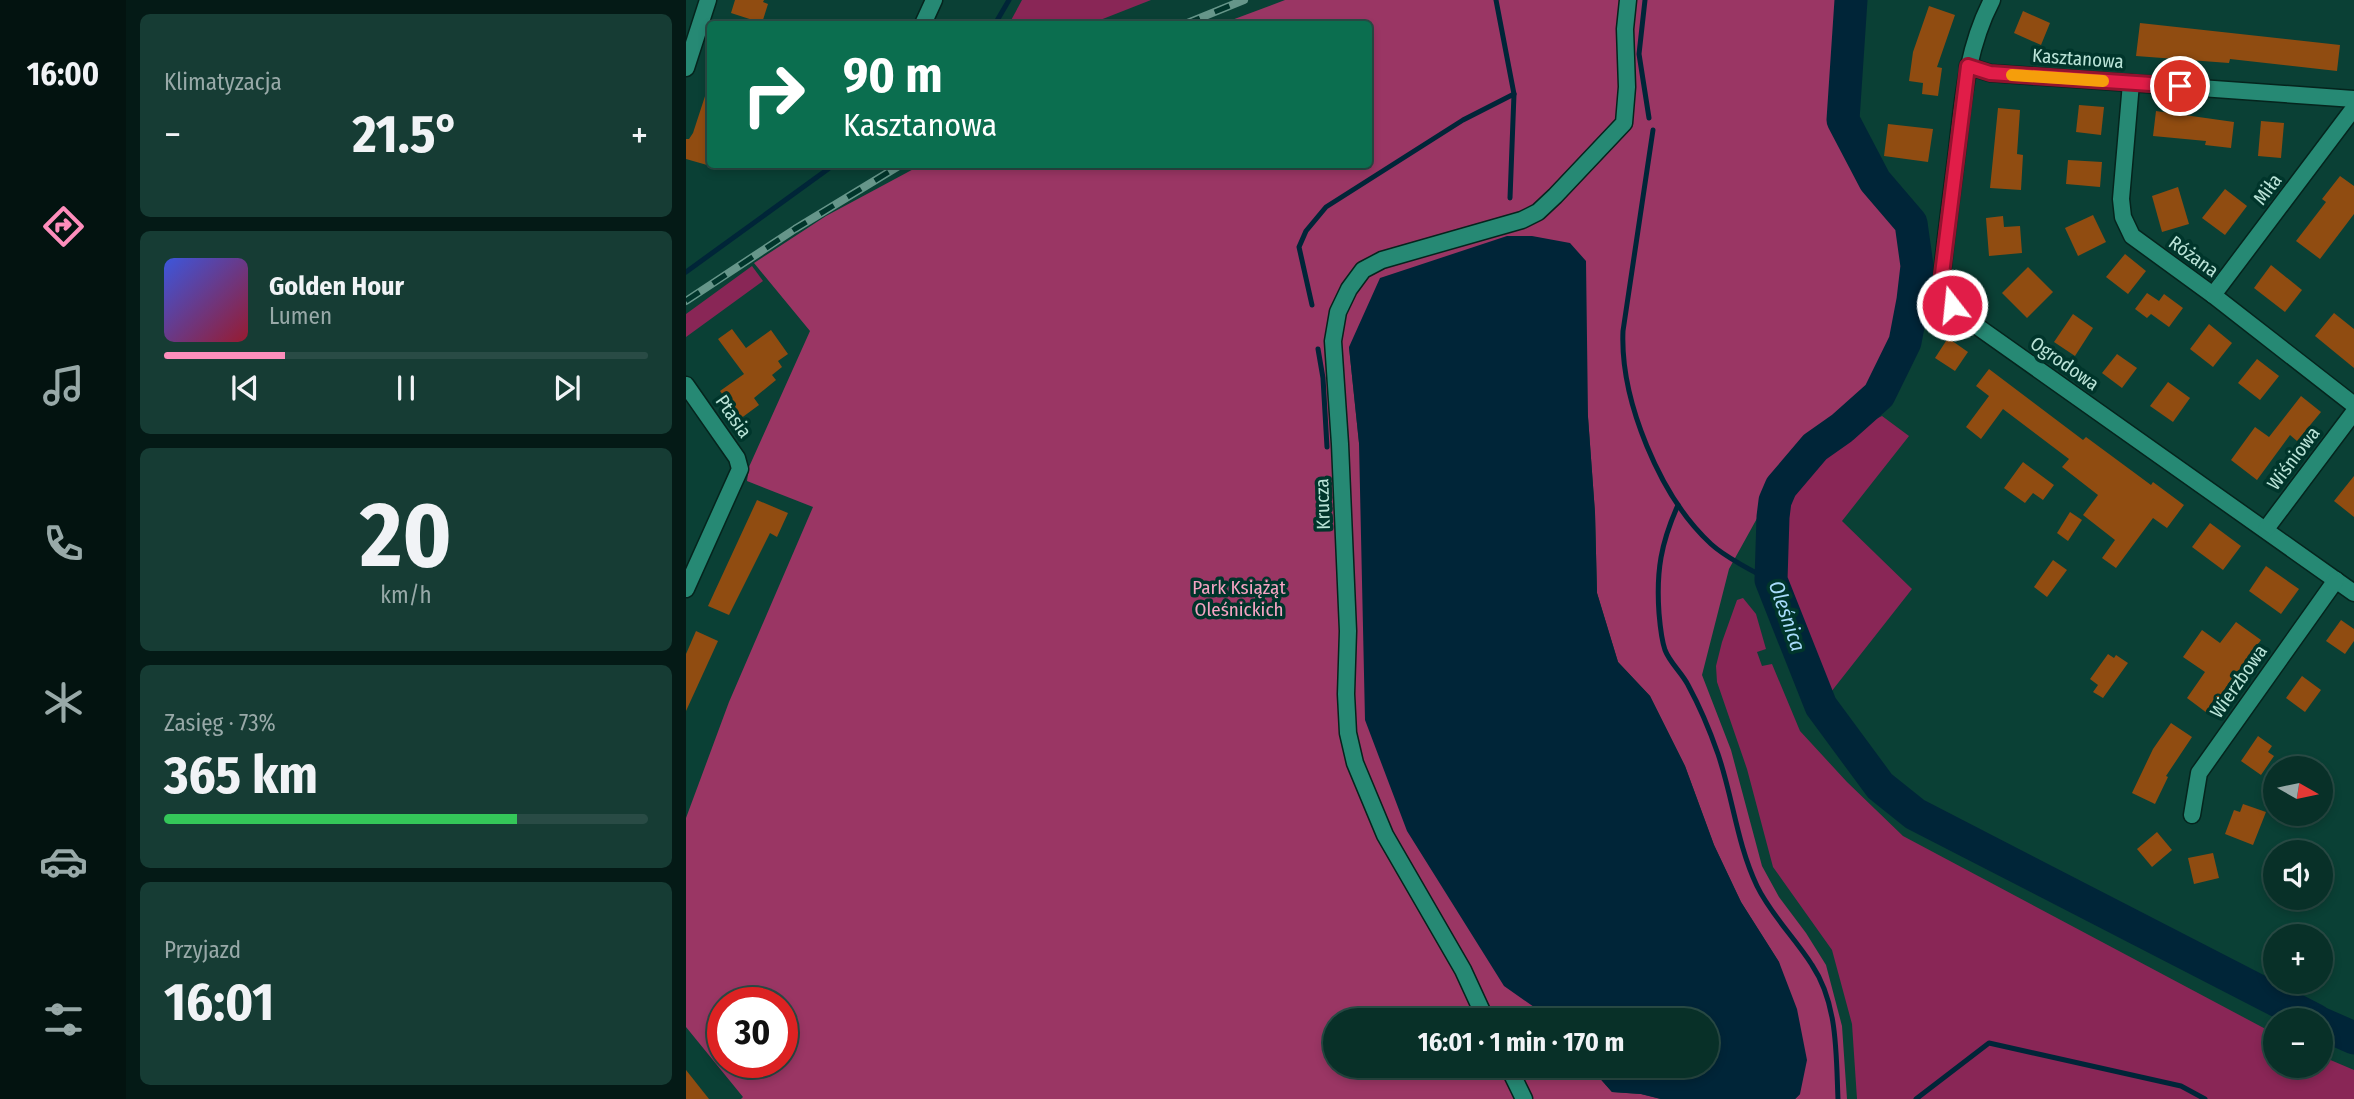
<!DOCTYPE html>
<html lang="pl">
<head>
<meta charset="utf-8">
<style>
  :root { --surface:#083028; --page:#163c34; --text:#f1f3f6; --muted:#98a9a8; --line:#294b45; --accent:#fe8ebc }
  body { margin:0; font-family:"Fira Sans Condensed",sans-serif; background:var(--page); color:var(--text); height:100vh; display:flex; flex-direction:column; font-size:26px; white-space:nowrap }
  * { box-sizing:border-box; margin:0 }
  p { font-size:23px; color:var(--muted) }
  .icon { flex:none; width:38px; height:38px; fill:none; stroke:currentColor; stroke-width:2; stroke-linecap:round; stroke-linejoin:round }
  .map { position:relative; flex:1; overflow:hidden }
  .details { display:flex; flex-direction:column; gap:14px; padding:14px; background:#041a16; width:560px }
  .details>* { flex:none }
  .hud { position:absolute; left:21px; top:21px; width:665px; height:147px; border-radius:7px; box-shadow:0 4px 10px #0003,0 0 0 2px var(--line); background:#0b6e4f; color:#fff; overflow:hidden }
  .needle { width:46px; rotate:99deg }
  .buttons { position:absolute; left:1577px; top:756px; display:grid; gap:14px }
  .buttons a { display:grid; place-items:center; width:70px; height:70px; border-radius:50%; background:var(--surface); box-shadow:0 4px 10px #0003,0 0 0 2px var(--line); font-size:35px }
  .speed { position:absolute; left:21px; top:987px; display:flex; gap:14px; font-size:35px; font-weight:700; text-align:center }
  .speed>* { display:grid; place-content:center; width:91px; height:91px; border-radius:50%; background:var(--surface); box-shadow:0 4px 10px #0003,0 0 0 2px var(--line); line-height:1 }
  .speed .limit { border:10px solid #d22; background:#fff; color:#111 }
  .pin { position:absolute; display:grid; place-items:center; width:60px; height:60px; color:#fff; margin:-30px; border:4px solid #fff; border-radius:50%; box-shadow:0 2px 7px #0007 }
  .me { position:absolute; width:77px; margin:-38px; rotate:344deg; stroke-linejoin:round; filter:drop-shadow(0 0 5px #0008) }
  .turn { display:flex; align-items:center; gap:24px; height:147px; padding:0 21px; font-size:32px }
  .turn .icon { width:91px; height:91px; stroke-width:2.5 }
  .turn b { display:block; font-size:49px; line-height:60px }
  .big { font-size:52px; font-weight:700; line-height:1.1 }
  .details .tile { flex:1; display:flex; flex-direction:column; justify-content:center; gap:10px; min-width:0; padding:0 24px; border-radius:10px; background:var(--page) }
  .details .dial { align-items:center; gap:0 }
  .dial b { font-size:91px; line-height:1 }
  .song { display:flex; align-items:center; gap:21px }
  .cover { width:84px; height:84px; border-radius:10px; background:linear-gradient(135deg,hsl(230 70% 55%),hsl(350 70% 35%)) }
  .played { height:7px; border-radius:4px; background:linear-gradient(90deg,var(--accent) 25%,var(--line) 25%) }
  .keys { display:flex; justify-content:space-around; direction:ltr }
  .heat { display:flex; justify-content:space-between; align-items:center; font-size:38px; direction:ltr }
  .charge { height:10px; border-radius:5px; background:linear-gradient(90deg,#34c759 73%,var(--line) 0) }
  .trip { position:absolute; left:637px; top:1008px; width:396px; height:70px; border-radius:35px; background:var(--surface); box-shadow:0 4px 10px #0003,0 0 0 2px var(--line); font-weight:700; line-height:70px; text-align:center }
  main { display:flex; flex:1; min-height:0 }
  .dock { display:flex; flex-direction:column; width:126px; justify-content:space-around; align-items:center; background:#031310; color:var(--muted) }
  .dock .icon { width:49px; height:49px }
  .dock .on { color:var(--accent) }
  .dock b { font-size:32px; color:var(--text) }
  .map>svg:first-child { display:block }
  .green { fill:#892656 }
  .forest { fill:#9a3664; fill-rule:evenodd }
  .water { fill:#002538 }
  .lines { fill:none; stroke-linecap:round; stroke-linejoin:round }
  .stream { stroke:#002538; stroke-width:5 }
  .river { stroke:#002538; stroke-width:33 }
  .building { fill:#904c11 }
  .street-casing { stroke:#05241d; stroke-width:19 }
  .street { stroke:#268974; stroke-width:16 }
  .rail-casing { stroke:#66968a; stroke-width:8 }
  .rail { stroke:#00352b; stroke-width:5; stroke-dasharray:16; stroke-linecap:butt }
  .route-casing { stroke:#92132f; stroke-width:18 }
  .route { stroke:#e11d48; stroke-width:12 }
  .slow { stroke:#f59e0b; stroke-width:12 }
  .labels { text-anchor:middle; stroke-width:7; stroke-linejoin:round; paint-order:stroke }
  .street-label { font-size:19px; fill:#bae4d8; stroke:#00352b }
  .park-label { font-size:19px; fill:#f5a4c3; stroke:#00352b }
  .water-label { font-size:21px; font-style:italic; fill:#a8dcfb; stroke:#00352b }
</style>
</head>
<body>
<main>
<nav class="dock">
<b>16:00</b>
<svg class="icon on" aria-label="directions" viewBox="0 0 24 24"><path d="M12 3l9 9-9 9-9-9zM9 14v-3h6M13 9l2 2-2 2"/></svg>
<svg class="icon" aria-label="music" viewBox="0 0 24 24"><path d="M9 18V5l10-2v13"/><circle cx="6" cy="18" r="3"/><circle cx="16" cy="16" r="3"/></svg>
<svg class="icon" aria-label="phone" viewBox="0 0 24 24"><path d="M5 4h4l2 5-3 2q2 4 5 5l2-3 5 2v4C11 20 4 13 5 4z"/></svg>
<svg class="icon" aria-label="climate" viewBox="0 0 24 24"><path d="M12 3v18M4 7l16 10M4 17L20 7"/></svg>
<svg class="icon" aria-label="car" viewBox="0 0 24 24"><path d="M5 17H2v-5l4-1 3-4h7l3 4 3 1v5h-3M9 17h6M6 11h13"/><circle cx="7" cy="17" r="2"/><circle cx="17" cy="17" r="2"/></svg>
<svg class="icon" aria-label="filters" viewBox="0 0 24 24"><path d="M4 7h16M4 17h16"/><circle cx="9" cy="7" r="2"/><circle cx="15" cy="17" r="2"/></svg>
</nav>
<section class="details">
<div class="tile"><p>Klimatyzacja</p>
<div class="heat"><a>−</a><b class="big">21.5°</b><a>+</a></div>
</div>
<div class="tile">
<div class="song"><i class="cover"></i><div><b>Golden Hour</b><p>Lumen</p></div></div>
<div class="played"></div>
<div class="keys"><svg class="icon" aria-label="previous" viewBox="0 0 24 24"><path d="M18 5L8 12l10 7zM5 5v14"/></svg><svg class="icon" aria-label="pause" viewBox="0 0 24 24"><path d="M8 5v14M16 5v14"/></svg><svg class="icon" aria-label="next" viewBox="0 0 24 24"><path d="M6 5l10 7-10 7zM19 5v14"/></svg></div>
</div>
<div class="tile dial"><b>20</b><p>km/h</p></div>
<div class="tile"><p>Zasięg · 73%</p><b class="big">365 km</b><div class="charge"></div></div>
<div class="tile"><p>Przyjazd</p><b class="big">16:01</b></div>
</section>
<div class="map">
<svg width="1668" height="1099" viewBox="0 0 1668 1099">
  <rect width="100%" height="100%" fill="#0a4035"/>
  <!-- green -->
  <g class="green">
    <polygon points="336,0 465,0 404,24 323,24"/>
    <polygon points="66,266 77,281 0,337 0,314"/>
    <path d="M1196,416L1223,436L1156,521L1226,589L1145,692C1122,639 1070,548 1106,492C1112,482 1122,473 1130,464C1149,446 1172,427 1196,416Z"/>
    <polygon points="1057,598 1070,614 1080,649 1071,652 1076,666 1086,664 1114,731 1161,782 1217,836 1589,1034 1589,1066 1634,1066 1635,1056 1668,1070 1668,1099 1171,1099 1166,1024 1146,950 1087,867 1061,769 1031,682 1030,666 1036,642 1051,600"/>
  </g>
  <!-- forest -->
  <path class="forest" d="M599,0H1157L1149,126L1218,235L1217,309L1202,364L1178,396L1133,437L1090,484L1043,569L1016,675L1045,750L1076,866L1093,897L1120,933L1140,965L1156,1026L1161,1099H1109L1114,1094L1093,962L1055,902L1028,845L999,766L964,696L932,662L911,593L909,513L902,417L663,347L673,443L858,1014L863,1020H649V1066H903L926,1092L955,1094L975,1099H55L57,1097L0,1027V818L43,702L127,507L61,481L63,467L124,331L68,263L140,216L235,165L682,164V24H535ZM37,1003H96V1062H37Z"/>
  <!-- water -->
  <polygon class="water" points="821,236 846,236 884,243 900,261 902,417 909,513 911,593 932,662 964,696 999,766 1028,845 1055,902 1093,962 1111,1009 1121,1060 1114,1094 1109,1099 975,1099 955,1094 926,1092 903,1066 1020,1066 1020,1020 863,1020 858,1014 818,986 721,831 679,720 673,443 663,347 694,278"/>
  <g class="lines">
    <!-- stream -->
    <g class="stream">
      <polyline points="810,0 828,94 824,198"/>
      <polyline points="959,0 953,54 963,118"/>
      <polyline points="309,24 323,0"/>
      <path d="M967,130L937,331C934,400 974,497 1025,544C1038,556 1069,573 1085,580"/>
      <polyline points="0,272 149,164"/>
      <polyline points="626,305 613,247 620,231 640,207 777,120 828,94"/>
      <polyline points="632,349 637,378 641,447"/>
      <path d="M992,505C975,543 970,571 973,613C974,625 975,638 979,650C984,663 996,673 1002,685C1014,707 1024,731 1032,754C1047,798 1051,844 1071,886C1085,915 1109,938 1126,965C1152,1004 1150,1054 1152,1099"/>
      <polyline points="1230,1099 1303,1043 1495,1086 1519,1099"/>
    </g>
    <!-- river -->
    <g class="river">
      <polyline points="1165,0 1157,120 1189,181 1225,223 1231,266 1227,300 1219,342 1193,395 1156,428 1129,447 1095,487 1089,501 1087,517 1085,580 1135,706 1194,786 1229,814 1629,1020"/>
      <polyline points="1634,1023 1668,1038"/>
    </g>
  </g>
  <!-- building -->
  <g class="building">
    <polygon points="49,0 78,0 77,2 82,4 76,23 45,13"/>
    <polygon points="1243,6 1269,15 1251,67 1256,68 1252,96 1236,94 1237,83 1223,81 1227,52"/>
    <polygon points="1337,11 1364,23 1355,45 1328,33"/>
    <polygon points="1454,23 1654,45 1651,71 1544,59 1543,63 1450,56"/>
    <polygon points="22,87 24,88 24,153 21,165 0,159 0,139 3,139 7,133"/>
    <polygon points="1393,105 1418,107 1415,135 1390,132"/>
    <polygon points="1312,108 1334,110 1331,154 1337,155 1335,190 1304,188"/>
    <polygon points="1470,111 1548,122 1545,148 1519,145 1520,141 1467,136"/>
    <polygon points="1575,121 1598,123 1595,158 1572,156"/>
    <polygon points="1202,124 1247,129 1242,162 1198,156"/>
    <polygon points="1382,160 1416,162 1414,187 1380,184"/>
    <polygon points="1654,176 1668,186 1668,214 1634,259 1610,241 1640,202 1636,199"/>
    <polygon points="1492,187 1503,224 1476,232 1466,196"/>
    <polygon points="1539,189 1561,206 1539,235 1516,218"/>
    <polygon points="1407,215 1420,242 1392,256 1379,228"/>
    <polygon points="1317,216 1318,227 1334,226 1336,253 1303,256 1300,218"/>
    <polygon points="1439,254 1460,271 1442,294 1420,277"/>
    <polygon points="1585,265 1616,290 1599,312 1568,288"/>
    <polygon points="1342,267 1367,292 1341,318 1316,293"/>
    <polygon points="1461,293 1473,301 1478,294 1497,308 1483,327 1465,314 1461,318 1449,309"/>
    <polygon points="1648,313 1668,329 1668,368 1629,336"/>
    <polygon points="1387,314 1407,328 1389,356 1368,342"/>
    <polygon points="1523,324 1546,343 1527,367 1504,349"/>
    <polygon points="46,329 60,348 85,330 102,354 92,361 96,367 86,375 90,380 68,398 73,405 54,419 49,412 45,415 35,401 39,398 34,391 58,374 32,339"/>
    <polygon points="1262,338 1282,352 1269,371 1249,358"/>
    <polygon points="1431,354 1451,368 1436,388 1416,373"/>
    <polygon points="1571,359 1593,376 1574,400 1552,383"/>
    <polygon points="1303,369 1397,440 1400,437 1465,485 1467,482 1498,505 1481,528 1467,518 1430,568 1416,558 1429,540 1397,515 1412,495 1376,467 1383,459 1317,409 1295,439 1280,427 1303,396 1290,386"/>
    <polygon points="1482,382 1504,398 1487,422 1464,406"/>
    <polygon points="1615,396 1635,412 1611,441 1604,435 1571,480 1545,460 1569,427 1583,437"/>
    <polygon points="1337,462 1368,485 1357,500 1347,493 1339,503 1318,488"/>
    <polygon points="1668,476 1668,517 1648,501"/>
    <polygon points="71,500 102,513 91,537 84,533 43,615 22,606"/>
    <polygon points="1384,512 1396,520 1382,541 1371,533"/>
    <polygon points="1524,523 1555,546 1537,570 1506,547"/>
    <polygon points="1367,560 1381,570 1361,597 1348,587"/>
    <polygon points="1580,566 1613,589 1595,614 1563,591"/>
    <polygon points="1655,620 1668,629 1668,641 1659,654 1640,641"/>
    <polygon points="1550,622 1575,640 1521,713 1501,698 1519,672 1497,657 1516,630 1534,643"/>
    <polygon points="10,631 32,641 0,711 0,654"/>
    <polygon points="1422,654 1428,658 1430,655 1442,663 1417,698 1407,692 1412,685 1404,679"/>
    <polygon points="1616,676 1635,690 1619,712 1600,698"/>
    <polygon points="1485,723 1506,737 1480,776 1482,777 1469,804 1446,793 1467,749"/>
    <polygon points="1572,736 1586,746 1582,752 1588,756 1575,775 1555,761"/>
    <polygon points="1557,804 1580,812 1567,845 1539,834 1548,810 1554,812"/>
    <polygon points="1471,832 1486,850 1466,867 1451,849"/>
    <polygon points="1527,853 1533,878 1508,884 1502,858"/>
    <polygon points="0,1070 23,1099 0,1099"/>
  </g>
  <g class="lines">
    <!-- street casing -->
    <g class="street-casing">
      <g id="street">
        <path d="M1306,0C1281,48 1277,99 1271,151C1266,192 1260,233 1256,274C1259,293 1265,304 1278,317L1668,593"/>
        <polyline points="237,24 248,0"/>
        <polyline points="1282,66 1304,73 1668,99"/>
        <polyline points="0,68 22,0"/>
        <polyline points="1445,83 1435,199 1437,217 1446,236 1527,295 1668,405"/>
        <polyline points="1527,295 1668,108"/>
        <polyline points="0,385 51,458 54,469 0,589"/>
        <polyline points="1580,529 1668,412"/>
        <polyline points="1506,815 1513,773 1650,580"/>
        <polyline points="800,1020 777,970 699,835 669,763 662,733 660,694 662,631 654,444 647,341 652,312 663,289 677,270 696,260 836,220 852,212 869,196 938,123 941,87 939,29 942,0"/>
        <polyline points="822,1066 838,1099"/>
      </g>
    </g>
    <!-- street -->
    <use href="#street" class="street"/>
    <!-- rail casing -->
    <g class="rail-casing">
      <g id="rail">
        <polyline points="499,24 558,0"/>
        <polyline points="0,301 109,229 216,164"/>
      </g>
    </g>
    <!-- rail -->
    <use href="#rail" class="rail"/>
  </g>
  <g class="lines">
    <!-- route casing -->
    <g class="route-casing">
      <polyline id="route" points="1266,305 1259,290 1256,274 1282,66 1304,73 1494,86"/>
    </g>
    <!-- route -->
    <use href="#route" class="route"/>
    <!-- slow -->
    <polyline class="slow" points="1326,75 1417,81"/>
  </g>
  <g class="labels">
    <!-- street labels -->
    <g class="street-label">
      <text transform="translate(1392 58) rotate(4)" y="7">Kasztanowa</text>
      <text transform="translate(1581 189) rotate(-53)" y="7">Miła</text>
      <text transform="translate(1508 256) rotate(36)" y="7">Różana</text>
      <text transform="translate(1379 363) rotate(35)" y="7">Ogrodowa</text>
      <text transform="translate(48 416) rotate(55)" y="7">Ptasia</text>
      <text transform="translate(1607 458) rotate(-53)" y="7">Wiśniowa</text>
      <text transform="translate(636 504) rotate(-92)" y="7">Krucza</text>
      <text transform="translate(1552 681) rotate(-55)" y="7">Wierzbowa</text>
    </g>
    <!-- park labels -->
    <g class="park-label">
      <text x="553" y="594">Park Książąt<tspan x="553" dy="22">Oleśnickich</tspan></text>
    </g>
    <!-- water labels -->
    <g class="water-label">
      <text transform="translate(1101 616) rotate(71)" y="7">Oleśnica</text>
    </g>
  </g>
</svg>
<div class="buttons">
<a><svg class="needle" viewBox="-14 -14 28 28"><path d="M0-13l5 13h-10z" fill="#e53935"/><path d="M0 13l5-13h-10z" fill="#98a9a8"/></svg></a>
<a><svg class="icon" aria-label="sound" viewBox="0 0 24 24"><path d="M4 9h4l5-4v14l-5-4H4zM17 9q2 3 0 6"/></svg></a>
<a>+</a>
<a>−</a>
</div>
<div class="speed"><div class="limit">30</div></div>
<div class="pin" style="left:1494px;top:86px;background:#d93025"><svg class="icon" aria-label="arrive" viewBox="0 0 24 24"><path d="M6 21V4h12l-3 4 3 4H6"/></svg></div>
<svg class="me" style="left:1266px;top:305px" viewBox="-20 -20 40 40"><circle r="17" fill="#e11d48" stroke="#fff" stroke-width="3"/><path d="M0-11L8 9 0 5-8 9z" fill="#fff"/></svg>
<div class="trip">16:01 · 1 min · 170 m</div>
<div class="hud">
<div class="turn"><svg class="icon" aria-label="right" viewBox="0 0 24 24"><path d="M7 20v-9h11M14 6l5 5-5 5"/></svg><div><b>90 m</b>Kasztanowa</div></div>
</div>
</div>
</main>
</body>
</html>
